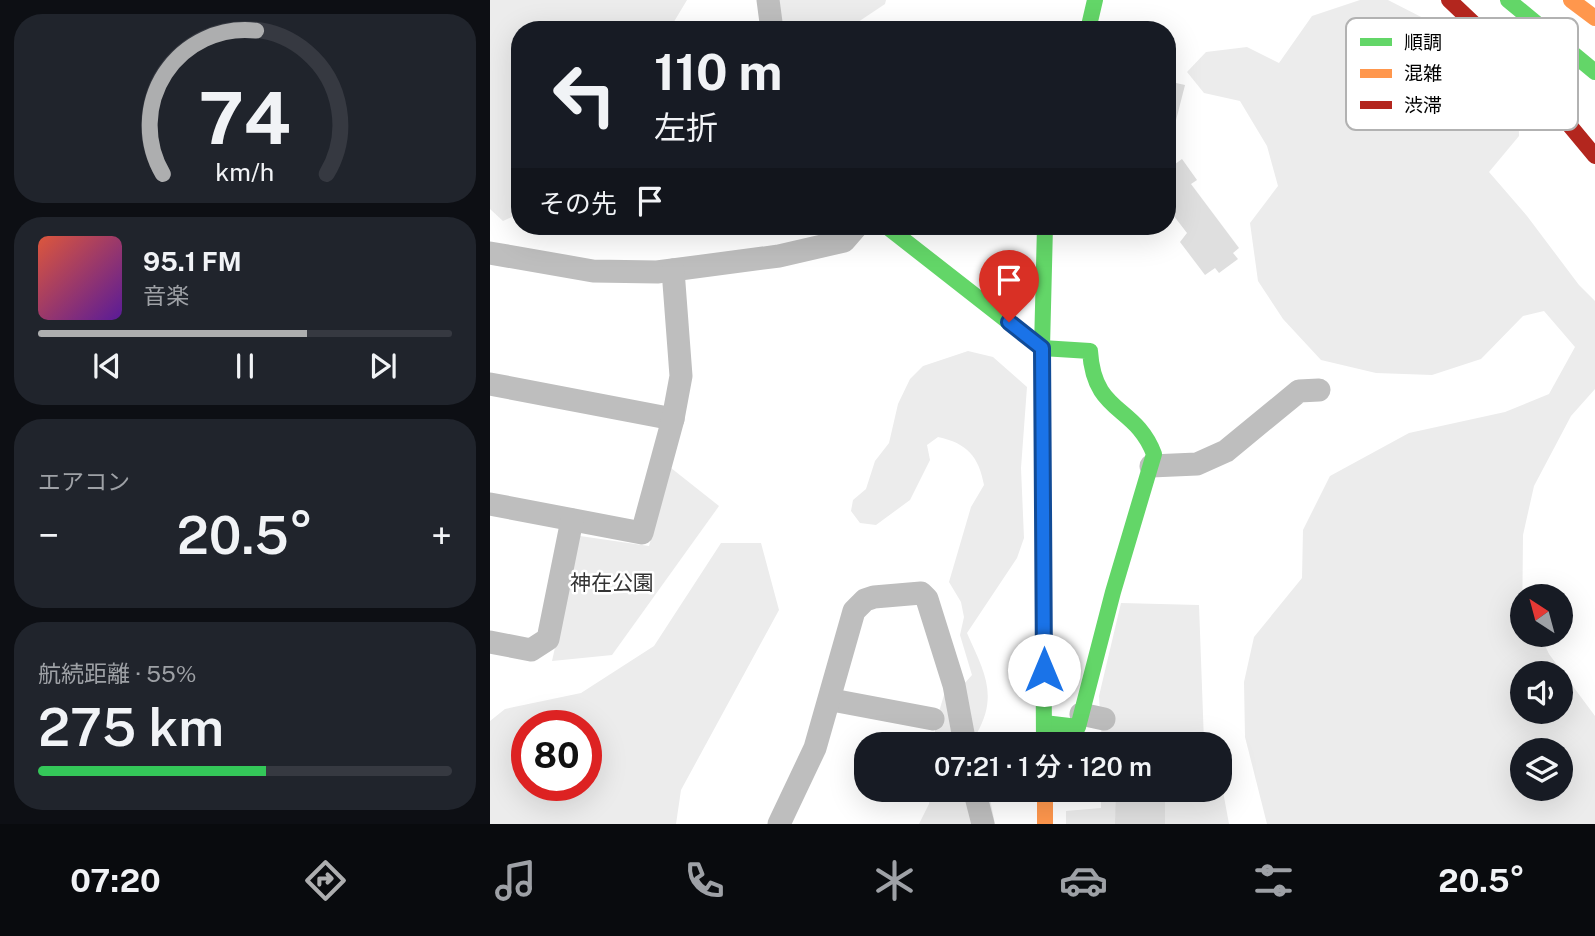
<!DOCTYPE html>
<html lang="ja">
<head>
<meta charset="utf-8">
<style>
  :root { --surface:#171b24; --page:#20242c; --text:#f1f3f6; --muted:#9ea1a6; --line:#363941; --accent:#adaeaf }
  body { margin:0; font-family:"Public Sans","Noto Sans JP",sans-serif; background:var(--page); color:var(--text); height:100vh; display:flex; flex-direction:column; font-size:26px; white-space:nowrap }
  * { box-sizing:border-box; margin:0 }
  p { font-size:23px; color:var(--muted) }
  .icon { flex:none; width:38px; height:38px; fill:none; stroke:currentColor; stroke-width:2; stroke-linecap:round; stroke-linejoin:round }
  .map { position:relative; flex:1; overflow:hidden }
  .details { display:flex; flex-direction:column; gap:14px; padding:14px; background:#0d0f14; width:490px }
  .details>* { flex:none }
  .banner { position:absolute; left:21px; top:21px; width:665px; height:214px; border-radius:28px; box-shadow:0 7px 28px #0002; background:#171b24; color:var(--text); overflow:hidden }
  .needle { width:46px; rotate:324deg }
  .fabs { position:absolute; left:1020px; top:584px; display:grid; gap:14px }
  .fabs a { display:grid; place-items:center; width:63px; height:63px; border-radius:50%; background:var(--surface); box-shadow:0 7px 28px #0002; font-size:35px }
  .speed { position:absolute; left:21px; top:710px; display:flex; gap:14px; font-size:35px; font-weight:700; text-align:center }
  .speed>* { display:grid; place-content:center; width:91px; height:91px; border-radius:50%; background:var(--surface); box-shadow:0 7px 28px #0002; line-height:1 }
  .speed .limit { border:10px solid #d22; background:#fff; color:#111 }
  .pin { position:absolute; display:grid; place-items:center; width:60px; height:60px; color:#fff; margin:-72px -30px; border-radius:50% 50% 50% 0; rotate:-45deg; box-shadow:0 0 7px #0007 }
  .pin .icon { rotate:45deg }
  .me { position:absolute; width:77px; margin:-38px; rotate:0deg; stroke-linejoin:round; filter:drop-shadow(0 0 5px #0008) }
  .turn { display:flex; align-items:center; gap:24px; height:147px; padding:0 28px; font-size:32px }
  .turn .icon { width:91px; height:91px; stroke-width:2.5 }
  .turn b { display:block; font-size:49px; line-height:60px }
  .then { display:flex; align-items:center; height:66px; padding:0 28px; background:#0003; gap:14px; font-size:26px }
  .big { font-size:52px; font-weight:600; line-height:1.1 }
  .details .widget { flex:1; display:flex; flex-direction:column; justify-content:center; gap:10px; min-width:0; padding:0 24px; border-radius:28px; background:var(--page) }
  .details .dial { align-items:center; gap:0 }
  .dial svg { height:182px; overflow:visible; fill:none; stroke:var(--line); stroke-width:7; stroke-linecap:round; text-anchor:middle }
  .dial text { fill:var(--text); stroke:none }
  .song { display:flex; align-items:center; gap:21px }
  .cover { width:84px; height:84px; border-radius:10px; background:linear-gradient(135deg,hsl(10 70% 55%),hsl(270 70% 35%)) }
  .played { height:7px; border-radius:4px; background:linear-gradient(90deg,var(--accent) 65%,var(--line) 65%) }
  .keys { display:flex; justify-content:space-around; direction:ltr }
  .heat { display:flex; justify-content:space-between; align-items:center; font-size:38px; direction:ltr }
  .charge { height:10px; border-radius:5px; background:linear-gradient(90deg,#34c759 55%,var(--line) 0) }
  .trip { position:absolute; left:364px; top:732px; width:378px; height:70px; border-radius:28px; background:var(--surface); box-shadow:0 7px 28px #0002; font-weight:600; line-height:70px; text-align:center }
  .menu { display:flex; height:112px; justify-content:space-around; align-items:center; background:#090b0e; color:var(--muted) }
  .menu .icon { width:49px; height:49px }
  .menu .active { color:var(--accent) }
  .menu b { font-size:32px; color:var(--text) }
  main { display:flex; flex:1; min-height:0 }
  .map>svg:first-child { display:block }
  .green { fill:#ececec; fill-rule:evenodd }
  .building { fill:#dfdfdf }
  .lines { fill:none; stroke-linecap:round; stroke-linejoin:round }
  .street { stroke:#bebebe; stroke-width:23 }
  .fast { stroke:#63d668; stroke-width:16 }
  .slow { stroke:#ff974d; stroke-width:16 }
  .jam { stroke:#b3261e; stroke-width:16 }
  .route-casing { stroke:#114b97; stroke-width:18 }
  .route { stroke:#1a73e8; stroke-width:12 }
  .labels { text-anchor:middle; stroke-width:5; stroke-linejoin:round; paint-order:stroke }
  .park-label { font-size:21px; fill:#333; stroke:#fff }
  .key { fill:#fff; stroke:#b2b2b2; stroke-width:2 }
  .key-label { font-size:19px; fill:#000 }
</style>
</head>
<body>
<main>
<section class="details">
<div class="widget dial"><svg viewBox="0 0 100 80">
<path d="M14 69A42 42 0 1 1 86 69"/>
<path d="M14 69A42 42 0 0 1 55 6" stroke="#adaeaf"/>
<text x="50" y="56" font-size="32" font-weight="700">74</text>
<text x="50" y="72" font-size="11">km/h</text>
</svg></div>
<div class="widget">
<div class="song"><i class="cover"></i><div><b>95.1 FM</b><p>音楽</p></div></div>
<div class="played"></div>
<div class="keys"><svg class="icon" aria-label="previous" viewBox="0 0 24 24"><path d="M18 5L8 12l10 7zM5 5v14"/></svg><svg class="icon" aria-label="pause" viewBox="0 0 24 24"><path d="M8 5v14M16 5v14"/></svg><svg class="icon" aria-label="next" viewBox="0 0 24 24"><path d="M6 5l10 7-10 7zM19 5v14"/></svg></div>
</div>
<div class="widget"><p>エアコン</p>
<div class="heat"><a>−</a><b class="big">20.5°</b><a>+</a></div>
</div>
<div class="widget"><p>航続距離 · 55%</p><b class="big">275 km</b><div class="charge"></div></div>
</section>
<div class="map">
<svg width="1105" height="824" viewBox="0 0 1105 824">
  <rect width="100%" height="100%" fill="#fff"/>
  <!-- green -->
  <g class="green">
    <path d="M0,0H197L179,30H30V164C24,183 31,196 28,214L13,221L0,209Z"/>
    <polygon points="288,0 396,0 395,4 356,30 292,30"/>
    <path d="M870,0H898L939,21L1006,75L1028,100L1029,136L999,172L1037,216L1089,285L1105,301V389L1081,416L1044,486L1033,535L1032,635H1050L1059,654L1105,716V824H777L755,737L754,682L764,637L812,578L813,530L840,476L919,433L1015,412L1059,394L1085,347L1054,311L1033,316L991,359L942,375L886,373L831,360L793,319L768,281L760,223L788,186L777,146L750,101L714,93L697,72L716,52L757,47L789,63L822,16ZM1032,674H1071V712H1032ZM1032,751H1071V789H1032Z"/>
    <path d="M478,351L503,357L537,387L531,468L534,538L527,558L477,633C493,670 509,694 487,733L490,744H445V725L454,695L473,685L482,675L470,635L474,617L471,602L459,582L481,507L494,485C489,457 477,443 448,437L437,445L440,460L420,500L386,525L370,523L361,511L363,500L376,489L385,461L399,443L408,404L420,379L433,366Z"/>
    <polygon points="181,468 229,506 122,655 62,661 90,536 159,546"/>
    <path d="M231,543H271L289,610L191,790L186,824H0V721L15,709L91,693L164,646ZM96,726V786H37V726Z"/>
    <polygon points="631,603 709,605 714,742 723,740 724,744 612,744 609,696"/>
    <polygon points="730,775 739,824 576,824 576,811 611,808 611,789 730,789"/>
    <polygon points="441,789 498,789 505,824 429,824 439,804"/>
  </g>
  <!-- building -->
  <g class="building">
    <polygon points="677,81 695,85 683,132 677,132"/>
    <polygon points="692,159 707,180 701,184 749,248 743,253 748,259 729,273 725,268 715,275 690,242 697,233 677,207 677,170"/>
    <polygon points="626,789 675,789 675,824 625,824"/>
  </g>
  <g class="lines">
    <!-- street -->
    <g class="street">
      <polyline points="278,0 282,30"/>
      <polyline points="0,253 103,271 167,272 289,256 354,241 367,226"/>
      <polyline points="0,384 183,419"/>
      <polyline points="661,466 707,464 736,451 809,391 829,390"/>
      <polyline points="0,504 152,533 183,419 191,376 183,270"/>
      <polyline points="0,642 41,650 58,639 82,520"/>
      <polyline points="342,700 443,719"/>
      <polyline points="591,714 614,719"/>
      <polyline points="484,789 493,824"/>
      <polyline points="289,824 325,748 364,611 375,600 384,597 431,593 437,599 464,685 475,744"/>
    </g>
    <!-- fast -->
    <g class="fast">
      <polyline points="1018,0 1105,72"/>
      <polyline points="598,30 605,0"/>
      <path d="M396,226L552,348L600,351C604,415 645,404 664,454L623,592L588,727L554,723"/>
      <polyline points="554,744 552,348 555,226"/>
    </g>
    <!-- slow -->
    <g class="slow">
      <polyline points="1081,0 1105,18"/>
      <polyline points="555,789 555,824"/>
    </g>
    <!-- jam -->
    <polyline class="jam" points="959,0 1037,74 1105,156"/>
  </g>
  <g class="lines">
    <!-- route casing -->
    <g class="route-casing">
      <polyline id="route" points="519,322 552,348 554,670"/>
    </g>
    <!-- route -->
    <use href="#route" class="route"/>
  </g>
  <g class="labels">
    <!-- park labels -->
    <g class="park-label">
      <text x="122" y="590">神在公園</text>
    </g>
  </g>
  <!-- legend -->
  <rect x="856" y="18" width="232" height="112" rx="10" class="key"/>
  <rect x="870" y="38" width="32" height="8" fill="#63d668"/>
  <rect x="870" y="69" width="32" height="9" fill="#ff974d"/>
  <rect x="870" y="101" width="32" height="8" fill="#b3261e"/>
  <g class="key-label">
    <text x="914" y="49">順調</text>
    <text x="914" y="80">混雑</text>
    <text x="914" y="112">渋滞</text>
  </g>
</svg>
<div class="fabs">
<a><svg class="needle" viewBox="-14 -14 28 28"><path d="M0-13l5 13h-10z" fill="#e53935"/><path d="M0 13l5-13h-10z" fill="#9ea1a6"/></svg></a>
<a><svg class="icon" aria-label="sound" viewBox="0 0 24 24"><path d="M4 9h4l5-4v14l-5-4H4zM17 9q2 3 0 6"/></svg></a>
<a><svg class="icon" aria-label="layers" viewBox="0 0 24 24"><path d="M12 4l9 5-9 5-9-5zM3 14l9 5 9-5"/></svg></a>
</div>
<div class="speed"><div class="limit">80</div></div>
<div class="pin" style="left:519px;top:322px;background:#d93025"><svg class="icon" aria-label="arrive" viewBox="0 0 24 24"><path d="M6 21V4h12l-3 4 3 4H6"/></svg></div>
<svg class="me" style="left:554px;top:670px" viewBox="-20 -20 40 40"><circle r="19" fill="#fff"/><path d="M0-13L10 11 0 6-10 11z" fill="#1a73e8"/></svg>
<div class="trip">07:21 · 1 分 · 120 m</div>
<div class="banner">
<div class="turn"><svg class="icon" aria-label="left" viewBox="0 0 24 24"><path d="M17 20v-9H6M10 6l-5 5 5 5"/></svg><div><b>110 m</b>左折</div></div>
<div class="then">その先<svg class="icon" aria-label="arrive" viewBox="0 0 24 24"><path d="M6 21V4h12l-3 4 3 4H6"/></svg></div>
</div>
</div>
</main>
<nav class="menu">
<b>07:20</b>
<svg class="icon active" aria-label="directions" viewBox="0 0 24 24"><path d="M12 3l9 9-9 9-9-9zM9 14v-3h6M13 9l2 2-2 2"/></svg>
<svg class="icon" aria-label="music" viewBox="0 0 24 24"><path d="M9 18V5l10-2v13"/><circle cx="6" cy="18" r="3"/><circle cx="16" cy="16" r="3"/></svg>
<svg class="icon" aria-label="phone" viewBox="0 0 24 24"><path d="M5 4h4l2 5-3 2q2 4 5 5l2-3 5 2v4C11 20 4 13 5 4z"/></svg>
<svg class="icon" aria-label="climate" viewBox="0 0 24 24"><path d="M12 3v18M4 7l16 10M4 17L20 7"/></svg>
<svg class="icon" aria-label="car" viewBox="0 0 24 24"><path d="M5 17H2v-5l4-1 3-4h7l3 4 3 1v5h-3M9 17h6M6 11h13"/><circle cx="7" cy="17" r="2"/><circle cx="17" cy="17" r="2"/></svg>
<svg class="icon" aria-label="filters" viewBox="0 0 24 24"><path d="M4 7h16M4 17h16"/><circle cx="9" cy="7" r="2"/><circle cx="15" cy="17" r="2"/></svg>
<b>20.5°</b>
</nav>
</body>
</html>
